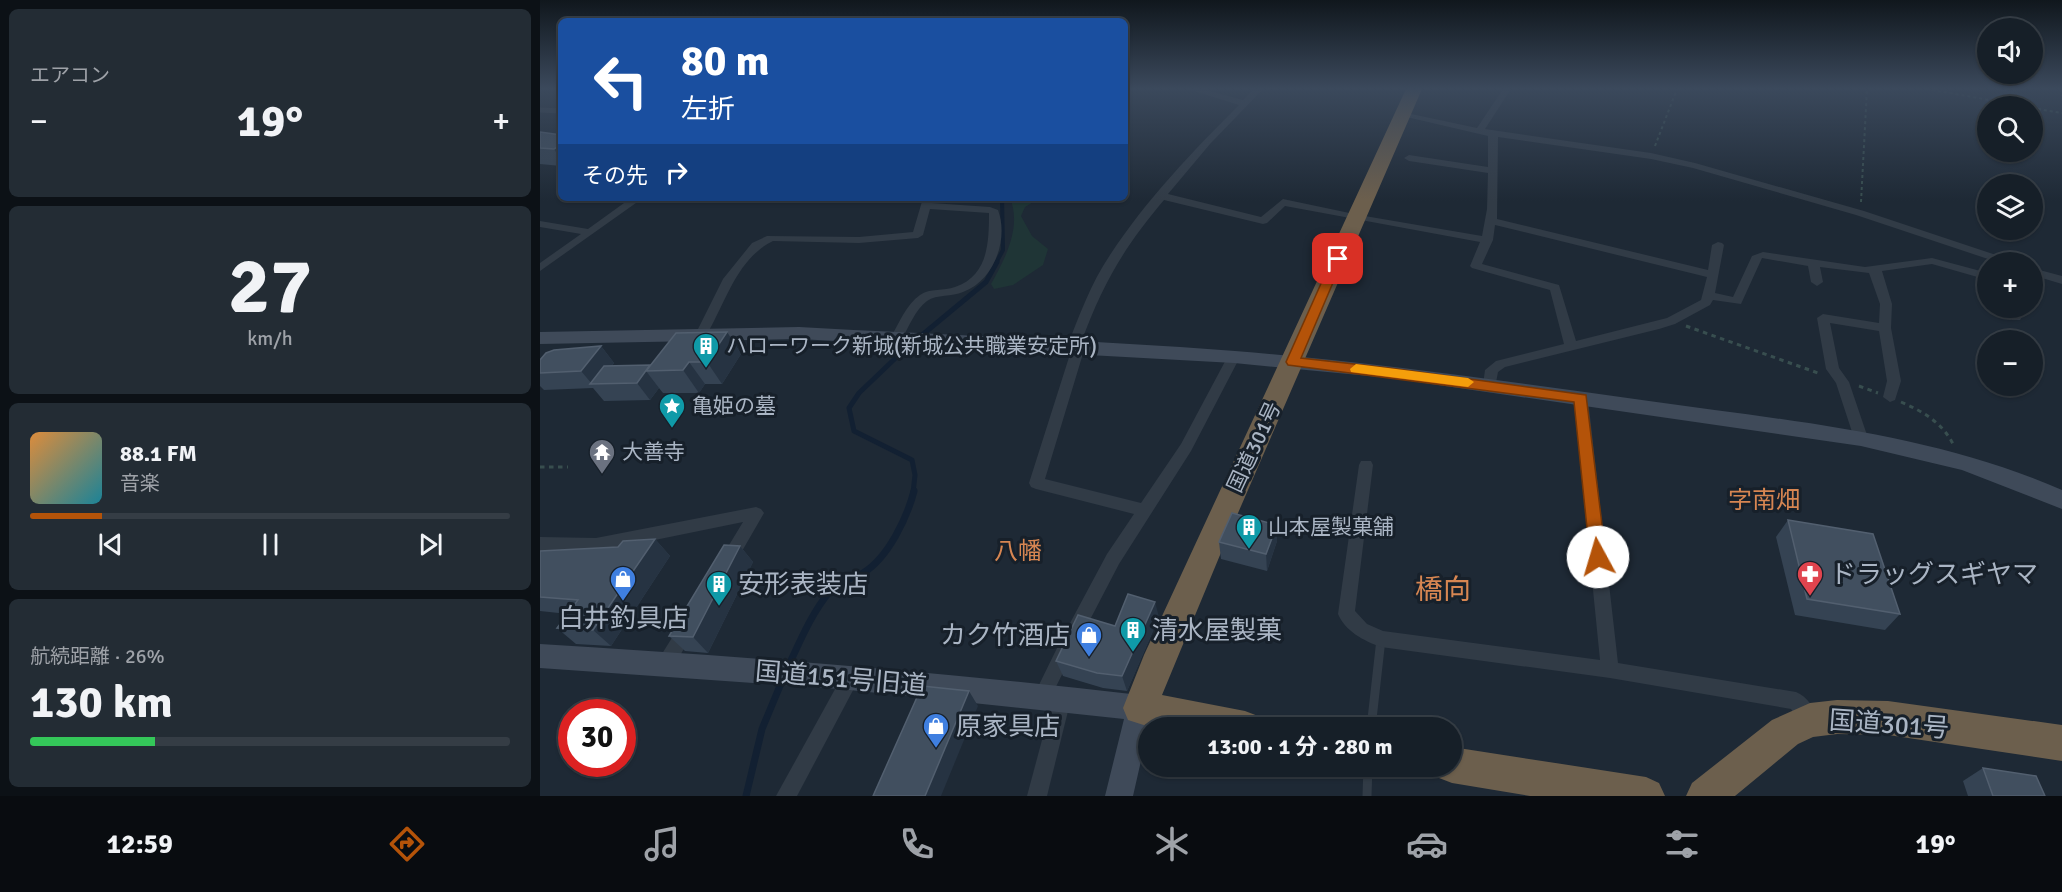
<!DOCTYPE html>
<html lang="ja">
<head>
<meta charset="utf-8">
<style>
  :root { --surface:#161f28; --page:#232c34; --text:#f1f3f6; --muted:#9ea2a8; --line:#353d45; --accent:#b45309 }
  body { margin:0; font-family:Signika,"Noto Sans JP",sans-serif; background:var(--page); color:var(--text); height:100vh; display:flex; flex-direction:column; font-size:22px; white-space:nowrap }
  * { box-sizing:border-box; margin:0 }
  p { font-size:20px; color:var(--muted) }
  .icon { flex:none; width:33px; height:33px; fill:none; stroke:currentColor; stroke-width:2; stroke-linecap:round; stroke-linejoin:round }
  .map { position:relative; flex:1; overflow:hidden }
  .panel { display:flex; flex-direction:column; gap:9px; padding:9px; background:#0c1116; width:540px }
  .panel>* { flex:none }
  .banner { position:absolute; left:18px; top:18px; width:570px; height:183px; border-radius:9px; box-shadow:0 2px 4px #0004,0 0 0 2px var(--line); background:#1a4fa0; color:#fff; overflow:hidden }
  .tools { position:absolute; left:1437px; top:18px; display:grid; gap:12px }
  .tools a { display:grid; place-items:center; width:66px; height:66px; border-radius:50%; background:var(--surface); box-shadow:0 2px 4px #0004,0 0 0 2px var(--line); font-size:30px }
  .speed { position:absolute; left:18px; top:699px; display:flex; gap:12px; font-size:30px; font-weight:700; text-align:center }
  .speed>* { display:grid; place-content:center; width:78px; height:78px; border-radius:50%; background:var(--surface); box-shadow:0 2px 4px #0004,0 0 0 2px var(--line); line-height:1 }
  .speed .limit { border:9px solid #d22; background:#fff; color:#111 }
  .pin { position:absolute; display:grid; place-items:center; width:51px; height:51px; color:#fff; margin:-26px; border-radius:12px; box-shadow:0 3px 9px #0006 }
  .me { position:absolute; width:66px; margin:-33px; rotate:354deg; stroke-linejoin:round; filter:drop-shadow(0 0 4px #0008) }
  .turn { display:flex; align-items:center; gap:21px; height:126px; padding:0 24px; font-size:27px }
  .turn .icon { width:78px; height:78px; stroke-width:2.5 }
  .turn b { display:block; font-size:42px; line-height:51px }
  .then { display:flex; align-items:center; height:57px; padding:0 24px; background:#0003; gap:12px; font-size:22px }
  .big { font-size:45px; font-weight:700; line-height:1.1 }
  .panel .card { flex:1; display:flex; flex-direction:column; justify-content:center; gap:9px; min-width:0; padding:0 21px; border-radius:9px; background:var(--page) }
  .panel .dial { align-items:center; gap:0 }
  .dial b { font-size:78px; line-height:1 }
  .song { display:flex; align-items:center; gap:18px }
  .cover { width:72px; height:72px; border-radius:9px; background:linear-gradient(135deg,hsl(30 70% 55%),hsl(190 70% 35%)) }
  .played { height:6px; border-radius:3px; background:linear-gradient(90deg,var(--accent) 15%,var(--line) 15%) }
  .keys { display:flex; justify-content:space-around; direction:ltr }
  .heat { display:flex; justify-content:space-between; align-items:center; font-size:33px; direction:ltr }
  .charge { height:9px; border-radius:4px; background:linear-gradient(90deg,#34c759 26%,var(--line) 0) }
  .trip { position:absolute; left:598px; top:717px; width:324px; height:60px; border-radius:30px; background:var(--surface); box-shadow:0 2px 4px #0004,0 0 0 2px var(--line); font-weight:700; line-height:60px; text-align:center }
  .dock { display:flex; height:96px; justify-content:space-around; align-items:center; background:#090c10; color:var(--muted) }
  .dock .icon { width:42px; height:42px }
  .dock .current { color:var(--accent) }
  .dock b { font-size:27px; color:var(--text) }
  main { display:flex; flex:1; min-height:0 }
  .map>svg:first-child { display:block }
  .green { fill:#1f3536 }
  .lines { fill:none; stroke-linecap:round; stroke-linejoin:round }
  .stream-far2 { stroke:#122032; stroke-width:4 }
  .stream-far1 { stroke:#122032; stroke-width:5 }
  .stream { stroke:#122032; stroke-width:7 }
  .path-far1 { stroke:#384e4f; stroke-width:2; stroke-dasharray:3 3; stroke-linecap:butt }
  .path { stroke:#384e4f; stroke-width:3; stroke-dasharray:4.5 4.5; stroke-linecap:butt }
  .lane-far1 { stroke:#313b46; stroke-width:5 }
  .lane { stroke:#313b46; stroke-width:9 }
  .street { fill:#313b46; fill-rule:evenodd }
  .secondary { fill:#3f4a59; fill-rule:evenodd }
  .highway { fill:#6c5f4d; fill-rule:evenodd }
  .wall { fill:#354353 }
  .shaded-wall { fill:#263342 }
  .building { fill:#414f5f; stroke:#525f6f; stroke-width:1.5 }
  .route { fill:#b45309; stroke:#753606; stroke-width:1.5 }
  .slow { fill:#f59e0b }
  .labels { text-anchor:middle; stroke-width:6; stroke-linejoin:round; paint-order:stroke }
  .poi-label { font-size:21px; fill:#aab5c4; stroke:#17202a; text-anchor:start }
  .street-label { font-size:21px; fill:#aab5c4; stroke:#17202a }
  .quarter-label { font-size:24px; fill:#d78652; stroke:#17202a }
  .near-poi-label { font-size:26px; fill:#aab5c4; stroke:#17202a; text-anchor:start }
  .near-street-label { font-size:26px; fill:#aab5c4; stroke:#17202a }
  .near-quarter-label { font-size:28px; fill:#d78652; stroke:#17202a }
</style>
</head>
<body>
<main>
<section class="panel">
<div class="card"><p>エアコン</p>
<div class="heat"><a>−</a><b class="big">19°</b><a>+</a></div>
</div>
<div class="card dial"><b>27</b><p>km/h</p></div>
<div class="card">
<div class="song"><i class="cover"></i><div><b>88.1 FM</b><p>音楽</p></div></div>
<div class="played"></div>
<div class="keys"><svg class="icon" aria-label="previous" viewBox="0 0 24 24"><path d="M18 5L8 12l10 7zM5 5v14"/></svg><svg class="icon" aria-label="pause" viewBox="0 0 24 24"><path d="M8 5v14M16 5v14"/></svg><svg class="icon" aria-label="next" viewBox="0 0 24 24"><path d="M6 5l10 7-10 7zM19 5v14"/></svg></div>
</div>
<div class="card"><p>航続距離 · 26%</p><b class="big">130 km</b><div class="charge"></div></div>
</section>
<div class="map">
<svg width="1522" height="796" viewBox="0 0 1522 796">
  <rect width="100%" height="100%" fill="#1e2935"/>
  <!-- green -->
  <path class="green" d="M470,198H500L485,207L481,216L492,236L508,249L503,265L473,285L454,289L451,284C465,259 482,227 470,198Z"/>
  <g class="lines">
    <!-- stream-far2 -->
    <polyline class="stream-far2" points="456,263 463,250 462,198"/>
    <!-- stream-far1 -->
    <polyline class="stream-far1" points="373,493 375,475 372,460 314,431 309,408 319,393 364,350 446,282 457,262"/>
    <!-- stream -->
    <g class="stream">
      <path d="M248,667C260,641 272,612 291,590C301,580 312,579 323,573C348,558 367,518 374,491"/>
      <polyline points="206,796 222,729 242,681"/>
    </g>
    <!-- path-far1 -->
    <g class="path-far1">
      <polyline points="1386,89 1485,106"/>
      <polyline points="1520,89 1522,96"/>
      <polyline points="1492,108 1522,113"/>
      <polyline points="1115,146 1137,89"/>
      <polyline points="1321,202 1327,89"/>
    </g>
    <!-- path -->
    <g class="path">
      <polyline points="1146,326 1278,373"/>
      <polyline points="1319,386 1338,393"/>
      <path d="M1361,402C1384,412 1403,423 1414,446"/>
      <polyline points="0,467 28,467"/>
    </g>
    <!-- lane-far1 -->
    <polyline class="lane-far1" points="0,110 21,111"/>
    <!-- lane -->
    <g class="lane">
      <polyline points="831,728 841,639"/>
      <polyline points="827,796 828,766"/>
    </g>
    <!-- street -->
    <g class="street">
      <path d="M648,89H662L703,100L714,89H723L670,144L628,194L721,217L743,199L819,215L942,236L947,209L948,173L869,161L864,158L869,155L948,167V136L858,115L862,112L937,128L963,89H971L945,129L1111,153L1155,163L1324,211L1471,260L1473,262H1457L1316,215L1153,168L1111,159L958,137L957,219L1168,270L1172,245L1178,242L1182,243L1184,245L1175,293L1193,297L1212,256L1223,252L1325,267L1392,258L1448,273V280L1392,264L1342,271L1352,304L1351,328L1361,381L1355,400L1350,402L1343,397L1347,381L1339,331L1290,323L1299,368L1309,382L1328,438L1326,442H1316L1314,438L1296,383L1286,369L1277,318L1283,314L1339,323L1340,304L1329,273L1280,267L1283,282L1277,286L1271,282L1268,266L1222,258L1201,304L1173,300L1170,305L1135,324L1119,329L965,367L958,372L955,388L950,390L943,385L945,370L956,361L1024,344L1010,290L932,268L930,266L940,242L745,206L727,223L723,224L624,200C584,247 562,285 541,343L545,347L505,479L601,503L641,444L689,354L694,353L700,357L651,451L579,564L541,637L535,639L529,637L526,631L529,625L567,554L594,514L496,489L491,487L489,483L531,351L527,347C539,316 551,283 570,255C606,200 653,151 699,105ZM955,225L1167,277L1161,300L1127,318L1036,341L1019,285L942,264L953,240Z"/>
      <polygon points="91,198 103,198 0,271 0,263 41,234 0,227 0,221 48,229"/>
      <path d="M383,198H393L392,203L450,207L458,210C469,239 454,281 423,292C412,297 397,294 387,301C375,310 369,327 361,340H353L351,337C359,323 366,305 380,295C390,288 404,291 415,287C448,276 449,243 449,213L390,209L383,235L378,238L319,243L233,241C197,258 185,304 166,336L162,337L156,333L183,279L212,243L227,236L319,237L373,232Z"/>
      <polygon points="1492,268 1522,276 1522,284 1492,275"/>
      <polygon points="1469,308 1481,308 1482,317 1480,320 1472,320"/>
      <path d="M1041,394L1048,399L1078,663L1256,692C1267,696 1275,709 1279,720L1277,726L1270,729L1263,726L1251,709L1070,678L841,647C824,641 805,631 798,614L819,465L821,461H831L833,465L815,611L827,624L843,631L1060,660L1034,399Z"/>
      <polygon points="216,507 221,509 224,513 194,565 188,567 182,565 180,560 203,522 56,552 0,551 0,537 56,538"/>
      <polygon points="146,622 152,625 155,630 152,635 132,669 126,671 120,669 117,663 120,657 140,625"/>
      <polygon points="526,640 532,642 535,648 508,703 502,706 496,703 493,697 496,691 520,642"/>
      <polygon points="310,671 316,673 319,679 257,796 236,796 304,673"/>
      <polygon points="522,690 528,693 531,699 507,796 487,796 513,699 516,693"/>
    </g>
    <!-- secondary -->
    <g class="secondary">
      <path d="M259,327C404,335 550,340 695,351C834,362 972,382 1109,401C1250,421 1391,433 1522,490V509L1422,470L1321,446L850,378L694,363L259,339L0,344V332Z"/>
      <path d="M0,644C201,656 400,672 600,695L609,699L613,708L593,796H565L584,719L300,689L0,668Z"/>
    </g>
    <!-- highway -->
    <g class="highway">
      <polygon points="866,89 882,89 685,543 622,695 705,711 718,716 723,728 613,728 588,720 583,708 604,655"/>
      <polygon points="1297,700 1348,701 1522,725 1522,761 1348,735 1297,734 1273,737 1258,744 1195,796 1146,796 1152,783 1232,720 1270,703"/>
      <polygon points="912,747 1106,777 1119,783 1125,796 990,796 912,783 899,778 894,766 912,766"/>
    </g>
  </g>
  <!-- wall -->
  <g class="wall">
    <polygon points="0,132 21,135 21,166 0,164"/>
    <polygon points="187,332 201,354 182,384 165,384 159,393 123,393 119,388 110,400 64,401 53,388 4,390 0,386 0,360 61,346 74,363 72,366 110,365"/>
    <polygon points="1248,520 1360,614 1345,630 1255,615 1236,537"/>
    <polygon points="115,539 130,556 71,646 36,644 17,628 28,614 0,611 0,551 78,547"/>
    <polygon points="737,541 727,571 681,559 679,542"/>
    <polygon points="200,546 213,562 168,653 145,651 129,636"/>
    <polygon points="619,617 587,691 563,688 523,676 516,661 575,626"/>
    <polygon points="1443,768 1505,796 1428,796 1423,781"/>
  </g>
  <!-- shaded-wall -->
  <g class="shaded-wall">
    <polygon points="21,145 21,160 14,149"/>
    <polygon points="187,332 201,354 182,384 167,362"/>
    <polygon points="61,346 74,363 58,384 52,384 41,371"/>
    <polygon points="149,362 165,384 159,393 143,370"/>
    <polygon points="106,371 119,388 110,400 97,383"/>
    <polygon points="737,525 737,541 727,571 726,554"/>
    <polygon points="115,539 130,556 71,646 53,630"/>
    <polygon points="200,546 213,562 168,653 153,637"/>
    <polygon points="615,602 619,617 587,691 582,676"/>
    <polygon points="429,691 438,706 401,796 385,796"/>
  </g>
  <!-- building -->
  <g class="building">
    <polygon points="0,132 21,135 21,145 14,149 0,148"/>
    <polygon points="187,332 167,362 149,362 143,370 106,371 136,333"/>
    <polygon points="61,346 41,371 0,373 0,360 6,353 14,350"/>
    <polygon points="110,365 97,383 50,384 64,366"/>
    <polygon points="692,513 737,525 726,554 679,542"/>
    <polygon points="1248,520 1333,534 1360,614 1267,599"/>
    <polygon points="115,539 53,630 17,628 38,600 0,597 0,551 78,547 83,541"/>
    <polygon points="184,545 200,546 153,637 129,636"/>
    <polygon points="588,594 615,602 582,676 557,673 516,661 538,615 575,626"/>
    <polygon points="382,686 429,691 385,796 333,796"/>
    <polygon points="1443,768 1496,776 1505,796 1453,796"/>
  </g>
  <!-- sky -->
  <linearGradient id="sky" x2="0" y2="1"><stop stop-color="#10171d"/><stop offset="0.44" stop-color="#3b495c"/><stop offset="1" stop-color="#3b495c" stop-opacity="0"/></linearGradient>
  <rect width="1522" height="201" fill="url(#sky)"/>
  <!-- route -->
  <polygon class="route" points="798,256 803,259 761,358 850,368 1046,395 1066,557 1064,562 1058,564 1052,562 1050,557 1034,402 748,365 746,362 792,259"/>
  <!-- slow -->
  <polygon class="slow" points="816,364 928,378 934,382 928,387 811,372 810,369"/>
  <!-- icons -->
  <defs>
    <g id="building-pin" transform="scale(1.35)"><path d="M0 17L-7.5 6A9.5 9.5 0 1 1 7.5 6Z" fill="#0f9aa8" stroke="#17202a"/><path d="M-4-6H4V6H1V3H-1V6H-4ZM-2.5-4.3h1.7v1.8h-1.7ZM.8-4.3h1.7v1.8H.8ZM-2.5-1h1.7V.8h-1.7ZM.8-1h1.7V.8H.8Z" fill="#fff"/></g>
    <g id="sight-pin" transform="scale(1.35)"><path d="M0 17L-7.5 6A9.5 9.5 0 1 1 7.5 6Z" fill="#0f9aa8" stroke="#17202a"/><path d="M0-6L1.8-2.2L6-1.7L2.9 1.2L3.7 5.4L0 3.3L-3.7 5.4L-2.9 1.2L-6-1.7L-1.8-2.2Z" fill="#fff"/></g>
    <g id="temple-pin" transform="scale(1.35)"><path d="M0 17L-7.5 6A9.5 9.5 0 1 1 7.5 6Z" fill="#6b7280" stroke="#17202a"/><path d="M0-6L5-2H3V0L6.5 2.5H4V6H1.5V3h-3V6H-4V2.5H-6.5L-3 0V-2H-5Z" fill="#fff"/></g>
    <g id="pharmacy-pin" transform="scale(1.35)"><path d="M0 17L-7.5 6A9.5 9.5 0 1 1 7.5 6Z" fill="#e0444e" stroke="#17202a"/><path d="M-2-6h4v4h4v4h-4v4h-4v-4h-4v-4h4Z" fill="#fff"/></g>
    <g id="shop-pin" transform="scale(1.35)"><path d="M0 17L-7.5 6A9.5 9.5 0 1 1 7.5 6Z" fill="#3f7fe0" stroke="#17202a"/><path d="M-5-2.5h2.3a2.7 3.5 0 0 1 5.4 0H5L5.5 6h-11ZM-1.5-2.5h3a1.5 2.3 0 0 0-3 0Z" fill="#fff"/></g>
  </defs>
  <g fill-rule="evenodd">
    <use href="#building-pin" x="166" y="346"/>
    <use href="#sight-pin" x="132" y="406"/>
    <use href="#temple-pin" x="62" y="452"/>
    <use href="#building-pin" x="709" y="527"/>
    <use href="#pharmacy-pin" x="1270" y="574"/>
    <use href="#shop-pin" x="83" y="579"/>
    <use href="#building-pin" x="179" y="584"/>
    <use href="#building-pin" x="593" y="630"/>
    <use href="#shop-pin" x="549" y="635"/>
    <use href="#shop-pin" x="396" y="726"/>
  </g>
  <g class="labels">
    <!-- poi labels -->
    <g class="poi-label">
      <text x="186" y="353">ハローワーク新城(新城公共職業安定所)</text>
      <text x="152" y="413">亀姫の墓</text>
      <text x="82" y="459">大善寺</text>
      <text x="728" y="534">山本屋製菓舗</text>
    </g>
    <!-- street labels -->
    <g class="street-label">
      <text transform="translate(714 447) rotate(-65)" y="7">国道301号</text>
    </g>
    <!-- quarter labels -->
    <g class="quarter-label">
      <text x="1224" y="508">字南畑</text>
      <text x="478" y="559">八幡</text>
    </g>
    <!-- near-poi labels -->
    <g class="near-poi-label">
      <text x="1290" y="583">ドラッグスギヤマ</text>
      <text x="198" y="593">安形表装店</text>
      <text x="83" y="627" text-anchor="middle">白井釣具店</text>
      <text x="612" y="639">清水屋製菓</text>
      <text x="530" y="644" text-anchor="end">カク竹酒店</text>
      <text x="416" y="735">原家具店</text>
    </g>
    <!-- near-street labels -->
    <g class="near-street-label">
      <text transform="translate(301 678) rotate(5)" y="9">国道151号旧道</text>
      <text transform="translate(1349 724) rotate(4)" y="9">国道301号</text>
    </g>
    <!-- near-quarter labels -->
    <g class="near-quarter-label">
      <text x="903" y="599">橋向</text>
    </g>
  </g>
</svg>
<div class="tools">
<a><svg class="icon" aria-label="sound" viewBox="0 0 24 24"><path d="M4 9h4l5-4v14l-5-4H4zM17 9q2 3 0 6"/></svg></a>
<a><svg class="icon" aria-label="search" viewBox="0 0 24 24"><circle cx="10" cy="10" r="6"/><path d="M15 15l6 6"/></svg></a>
<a><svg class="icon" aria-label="layers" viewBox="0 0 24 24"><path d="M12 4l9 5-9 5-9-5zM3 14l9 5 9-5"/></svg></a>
<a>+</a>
<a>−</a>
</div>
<div class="speed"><div class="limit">30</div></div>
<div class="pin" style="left:798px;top:259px;background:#d93025"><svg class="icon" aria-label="arrive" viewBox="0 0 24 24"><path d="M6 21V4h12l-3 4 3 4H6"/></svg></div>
<svg class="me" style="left:1058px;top:557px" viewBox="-20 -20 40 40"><circle r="19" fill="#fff"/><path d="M0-13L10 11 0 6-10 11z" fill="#b45309"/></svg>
<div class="trip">13:00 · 1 分 · 280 m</div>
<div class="banner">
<div class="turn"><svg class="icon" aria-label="left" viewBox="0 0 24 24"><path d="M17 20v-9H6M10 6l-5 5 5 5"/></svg><div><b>80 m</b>左折</div></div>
<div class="then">その先<svg class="icon" aria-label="right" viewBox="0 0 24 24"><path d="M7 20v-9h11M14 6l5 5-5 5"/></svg></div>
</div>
</div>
</main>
<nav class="dock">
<b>12:59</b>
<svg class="icon current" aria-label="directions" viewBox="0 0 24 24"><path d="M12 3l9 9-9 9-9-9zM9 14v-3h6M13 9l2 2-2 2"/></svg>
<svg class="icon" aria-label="music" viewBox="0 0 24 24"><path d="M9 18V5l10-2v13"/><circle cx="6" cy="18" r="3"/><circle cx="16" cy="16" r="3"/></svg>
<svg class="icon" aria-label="phone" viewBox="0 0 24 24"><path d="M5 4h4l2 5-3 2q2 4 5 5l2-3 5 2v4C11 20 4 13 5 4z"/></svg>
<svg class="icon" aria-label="climate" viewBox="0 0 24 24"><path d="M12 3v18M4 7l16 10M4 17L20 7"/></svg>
<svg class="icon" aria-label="car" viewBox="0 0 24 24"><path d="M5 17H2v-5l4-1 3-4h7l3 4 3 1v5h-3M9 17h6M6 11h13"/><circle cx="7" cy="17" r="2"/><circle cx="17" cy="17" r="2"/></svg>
<svg class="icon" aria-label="filters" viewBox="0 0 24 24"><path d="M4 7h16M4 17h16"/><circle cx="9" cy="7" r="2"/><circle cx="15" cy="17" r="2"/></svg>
<b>19°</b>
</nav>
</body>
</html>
